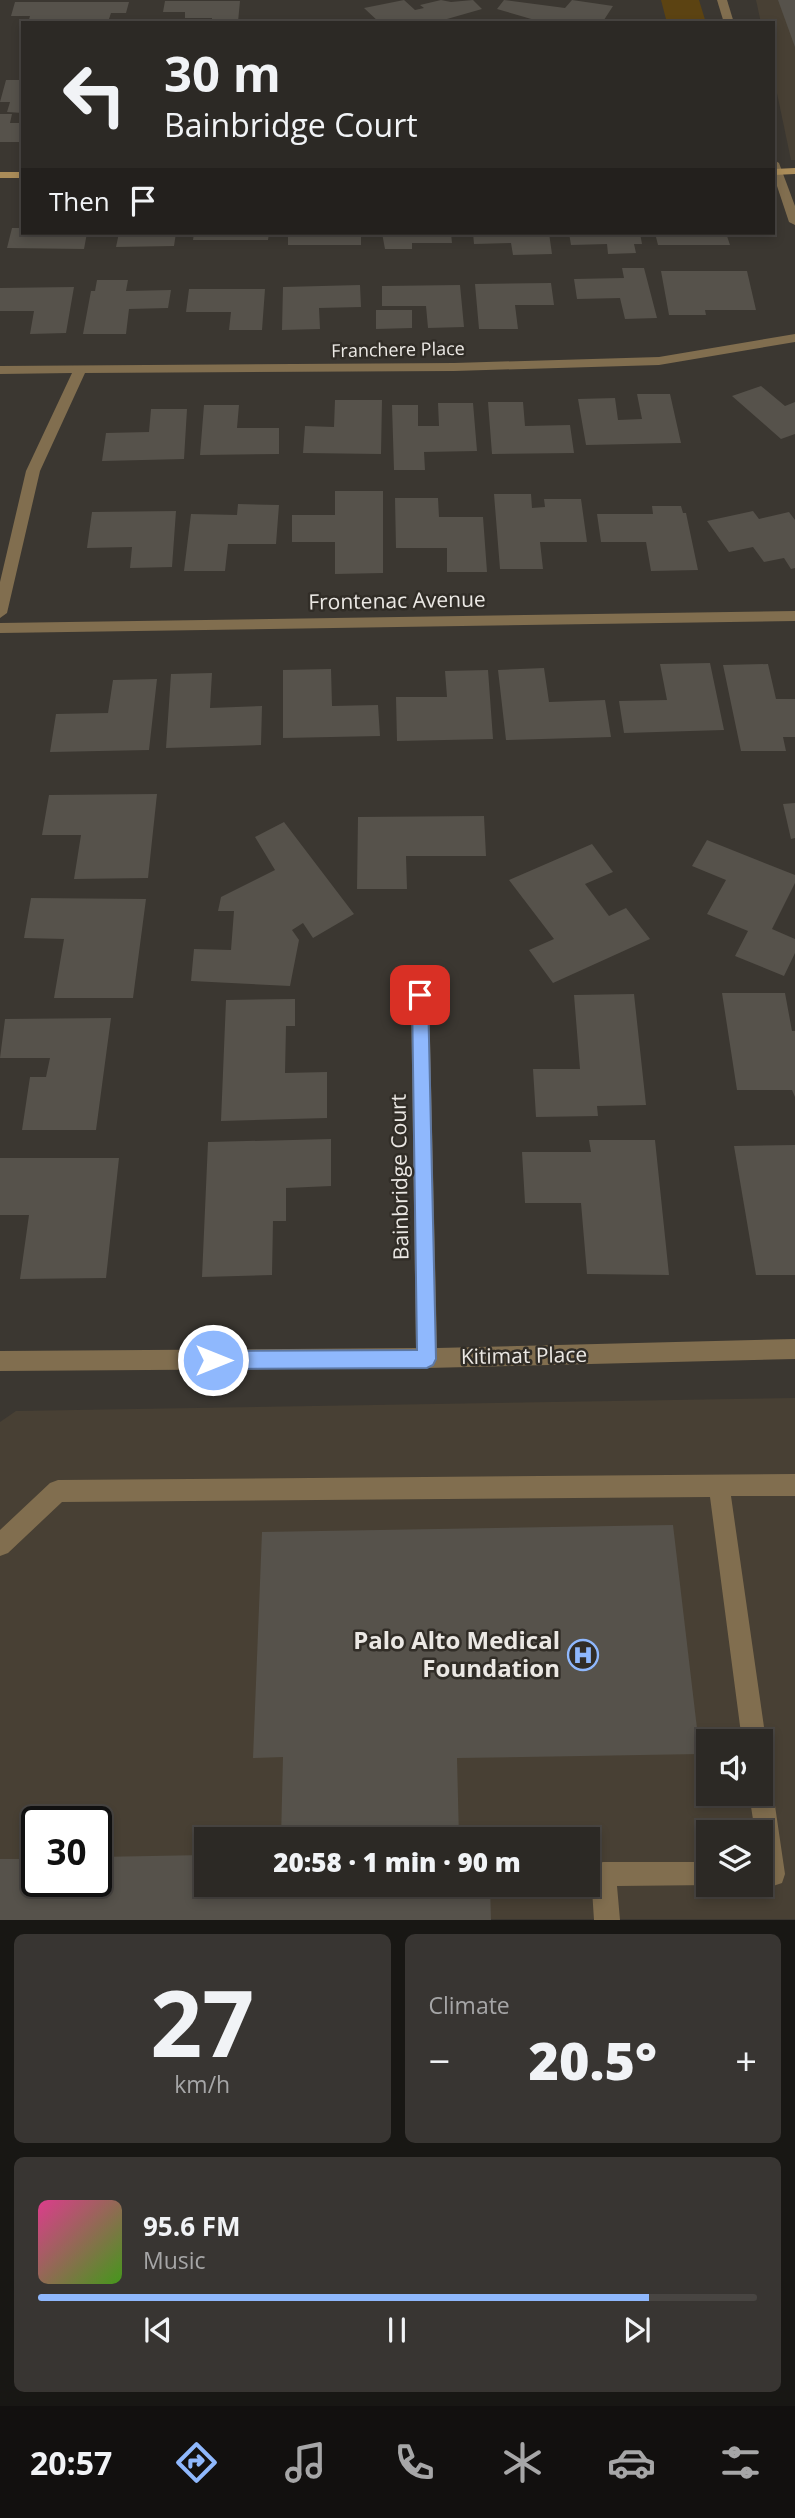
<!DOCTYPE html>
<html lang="en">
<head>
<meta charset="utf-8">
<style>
  :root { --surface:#2c2925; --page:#383532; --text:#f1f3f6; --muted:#a6a6a7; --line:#484542; --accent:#8fb8fd }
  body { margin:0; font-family:"Open Sans",sans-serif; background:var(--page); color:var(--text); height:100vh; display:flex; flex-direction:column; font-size:26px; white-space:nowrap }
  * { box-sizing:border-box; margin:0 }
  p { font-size:23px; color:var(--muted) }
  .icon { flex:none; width:38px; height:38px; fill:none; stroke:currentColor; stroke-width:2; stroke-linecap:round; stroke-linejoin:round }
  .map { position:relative; height:1920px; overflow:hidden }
  .panel { display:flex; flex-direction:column; gap:14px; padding:14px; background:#181714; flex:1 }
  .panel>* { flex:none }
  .top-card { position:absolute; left:21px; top:21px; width:754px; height:214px; border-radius:0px; box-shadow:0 4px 10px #0003,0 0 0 2px var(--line); background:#2c2925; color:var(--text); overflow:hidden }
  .tools { position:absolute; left:696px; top:1729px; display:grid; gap:14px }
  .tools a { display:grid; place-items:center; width:77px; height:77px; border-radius:0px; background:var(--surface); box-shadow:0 4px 10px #0003,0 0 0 2px var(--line); font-size:35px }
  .speed { position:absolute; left:21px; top:1806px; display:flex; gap:14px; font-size:35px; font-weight:700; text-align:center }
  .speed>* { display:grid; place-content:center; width:91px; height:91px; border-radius:50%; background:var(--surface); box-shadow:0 4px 10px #0003,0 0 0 2px var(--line); line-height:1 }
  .speed .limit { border:4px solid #111; border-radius:10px; background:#fff; color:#111 }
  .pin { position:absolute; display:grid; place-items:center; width:60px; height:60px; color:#fff; margin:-30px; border-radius:14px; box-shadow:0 4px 10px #0006 }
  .me { position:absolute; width:77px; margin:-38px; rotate:90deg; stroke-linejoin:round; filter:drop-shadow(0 0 5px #0008) }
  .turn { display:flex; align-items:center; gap:24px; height:147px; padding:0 28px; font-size:32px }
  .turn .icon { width:91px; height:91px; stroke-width:2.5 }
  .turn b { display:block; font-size:49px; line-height:60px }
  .then { display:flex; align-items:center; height:66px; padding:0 28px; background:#0003; gap:14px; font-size:26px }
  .big { font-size:52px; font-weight:800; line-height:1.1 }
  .panel .card { flex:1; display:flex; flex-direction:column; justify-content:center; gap:10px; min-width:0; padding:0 24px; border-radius:10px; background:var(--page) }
  .panel .dial { align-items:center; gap:0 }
  .dial b { font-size:91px; line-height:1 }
  .song { display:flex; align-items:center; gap:21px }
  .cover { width:84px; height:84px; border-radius:10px; background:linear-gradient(135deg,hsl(330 70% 55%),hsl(100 70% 35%)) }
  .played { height:7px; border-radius:4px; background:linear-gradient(90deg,var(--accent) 85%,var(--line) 85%) }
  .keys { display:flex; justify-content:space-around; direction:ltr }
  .heat { display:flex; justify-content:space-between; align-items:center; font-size:38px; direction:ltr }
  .panel .tiles { flex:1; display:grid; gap:14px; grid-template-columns:1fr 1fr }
  .card:last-child { grid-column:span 2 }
  .trip { position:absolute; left:194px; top:1827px; width:406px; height:70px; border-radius:0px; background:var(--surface); box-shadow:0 4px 10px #0003,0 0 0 2px var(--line); font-weight:800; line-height:70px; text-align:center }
  .tab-bar { display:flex; height:112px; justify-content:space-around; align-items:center; background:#12100f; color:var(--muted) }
  .tab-bar .icon { width:49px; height:49px }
  .tab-bar .on { color:var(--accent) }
  .tab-bar b { font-size:32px; color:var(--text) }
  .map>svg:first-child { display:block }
  .built { fill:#484034; fill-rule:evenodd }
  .green { fill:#5c4312 }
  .building { fill:#56524b }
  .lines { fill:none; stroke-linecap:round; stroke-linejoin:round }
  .lane { fill:#816e4f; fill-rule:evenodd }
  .street { fill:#816e4f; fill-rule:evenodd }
  .secondary { fill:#aa8c59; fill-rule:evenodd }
  .route { fill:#8fb8fd; stroke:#5d78a4; stroke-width:2 }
  .labels { text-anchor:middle; stroke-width:5; stroke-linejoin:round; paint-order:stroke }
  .far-street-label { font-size:18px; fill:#ebe8e4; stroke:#312d27 }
  .street-label { font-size:21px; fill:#ebe8e4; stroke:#312d27 }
  .near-poi-label { font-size:24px; font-weight:bold; fill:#ebe8e4; stroke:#312d27; text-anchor:end }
</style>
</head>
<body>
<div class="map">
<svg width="795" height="1920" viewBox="0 0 795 1920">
  <rect width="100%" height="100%" fill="#3b3731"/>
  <!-- built -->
  <g class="built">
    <polygon points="756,0 795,0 795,160 791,160 774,79 774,23 761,23"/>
    <path d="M795,1398V1919H0V1422L16,1411ZM709,1741H761V1794H709ZM37,1822H96V1881H37ZM709,1832H761V1885H709ZM206,1839H588V1885H206Z"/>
  </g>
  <!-- green -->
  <polygon class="green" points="661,0 699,0 706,23 667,23"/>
  <!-- building -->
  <g class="building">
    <polygon points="404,0 415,10 424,8 420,5 441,0 451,2 473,0 482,9 433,23 401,23 397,20 380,23 364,8"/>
    <polygon points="504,0 565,8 572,0 613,6 602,23 545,23 497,9"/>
    <polygon points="778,0 795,0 795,47"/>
    <polygon points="165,1 240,1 238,22 212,22 212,18 185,18 185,12 163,12"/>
    <polygon points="15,2 129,2 126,13 111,13 109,19 83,19 82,23 28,23 30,16 11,16"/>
    <polygon points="6,80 23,80 23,113 7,112 10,102 0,102"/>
    <polygon points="0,114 12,114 10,123 23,123 23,142 0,142"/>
    <polygon points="12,228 23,228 23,233 87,233 84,249 7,248"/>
    <polygon points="119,233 176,233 174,246 116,247"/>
    <polygon points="194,233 269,233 268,240 193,240"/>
    <rect x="288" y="233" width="73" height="12"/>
    <polygon points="382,233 451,233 452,243 412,243 412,249 385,249"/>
    <polygon points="473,233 549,233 552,254 513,255 511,243 474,244"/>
    <polygon points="569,233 640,233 642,244 634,244 636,253 608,254 607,244 571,245"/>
    <polygon points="655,233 726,233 730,245 658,245"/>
    <polygon points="622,268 644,268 657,318 625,319 620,298 577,299 574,279 624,278"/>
    <polygon points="661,271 747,271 756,310 705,310 706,315 669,315"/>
    <polygon points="97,280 128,280 126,291 171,290 168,308 129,309 126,334 83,334 91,291 95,291"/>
    <polygon points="551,283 554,305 515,305 518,329 479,329 475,284"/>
    <polygon points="360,285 361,307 319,308 320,329 282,330 283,287"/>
    <polygon points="460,285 464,327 428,328 426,306 382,306 382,286"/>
    <polygon points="74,287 66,333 30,334 34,311 0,311 0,288"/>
    <polygon points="189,289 265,289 262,330 229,330 231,312 186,312"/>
    <polygon points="376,310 412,310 412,328 376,329"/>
    <polygon points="761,386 785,406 795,402 795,434 781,439 732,396"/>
    <polygon points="637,394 670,394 681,443 586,445 578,399 615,398 618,420 642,419"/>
    <polygon points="335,400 382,400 381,454 303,453 305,426 334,427"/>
    <polygon points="488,402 523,402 525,426 570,425 574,453 492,454"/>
    <polygon points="438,403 473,403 477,451 424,452 425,470 394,470 392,405 418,405 418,426 439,426"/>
    <polygon points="204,405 239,405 237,428 279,428 279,454 200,455"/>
    <polygon points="151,409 187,409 184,459 102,461 106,433 149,432"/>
    <polygon points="335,491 383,491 383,573 335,574 335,542 292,542 292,515 335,515"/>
    <polygon points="494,494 531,494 532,508 545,507 544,499 581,499 587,542 540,542 543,569 500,569"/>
    <polygon points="395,498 438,498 439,517 483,517 487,572 447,572 447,548 396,548"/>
    <polygon points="238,504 279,505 276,544 228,544 225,571 184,571 191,514 237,515"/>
    <polygon points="652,506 681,506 683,513 686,513 698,570 651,571 646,542 601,542 597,514 653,514"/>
    <polygon points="176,511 172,567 130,568 132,547 87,548 92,512"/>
    <polygon points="753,511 759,519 789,512 795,520 795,568 791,569 784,558 764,562 753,547 729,552 707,521"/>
    <polygon points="710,663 724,730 624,733 619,701 667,700 660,664"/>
    <polygon points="768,664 776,699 795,699 795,737 783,737 786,751 741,751 723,665"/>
    <polygon points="544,668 549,702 605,700 611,737 506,740 498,670"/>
    <polygon points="331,669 332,706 378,705 380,736 283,738 283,670"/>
    <polygon points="488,670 493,739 397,741 396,697 447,697 445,671"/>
    <polygon points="212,673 210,708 262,706 261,745 166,748 171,674"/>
    <polygon points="157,679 149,750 50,752 56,714 108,713 113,680"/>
    <polygon points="157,794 148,878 74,879 81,835 42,835 49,795"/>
    <polygon points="795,803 795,838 791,839 783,804"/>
    <polygon points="484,816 486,856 406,856 407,889 357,889 358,817"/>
    <polygon points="284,822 354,914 313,938 303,923 292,930 299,940 290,986 191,981 194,949 231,950 234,911 218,911 221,897 275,870 255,837"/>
    <polygon points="707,840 795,875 795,883 772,929 795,939 795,953 784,976 735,956 748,931 707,914 726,880 692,866"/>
    <polygon points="592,844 613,872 585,884 609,916 626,908 650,939 553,983 529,950 554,939 509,880"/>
    <polygon points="31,898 146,899 133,998 54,998 64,939 24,938"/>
    <polygon points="722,993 785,993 792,1031 795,1031 795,1097 792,1090 737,1090"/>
    <polygon points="634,994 646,1105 597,1106 598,1116 536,1117 533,1069 580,1069 574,995"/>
    <polygon points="295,999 295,1026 286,1026 285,1073 327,1072 327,1118 221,1121 226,1000"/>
    <polygon points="111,1018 96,1130 22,1130 30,1077 46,1077 50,1058 0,1058 5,1019"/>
    <polygon points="331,1139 331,1186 286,1188 286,1221 273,1221 272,1275 202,1277 208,1142"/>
    <polygon points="589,1140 655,1140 669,1275 587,1274 581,1203 525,1203 522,1152 591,1152"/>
    <polygon points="795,1145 795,1275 756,1275 734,1146"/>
    <polygon points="0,1158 119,1158 106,1278 20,1279 29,1215 0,1215"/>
    <polygon points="673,1525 700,1754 457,1758 459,1839 281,1839 283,1757 253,1758 262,1532"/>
    <polygon points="206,1855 206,1885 490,1885 491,1920 0,1920 0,1859 37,1859 37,1881 96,1881 96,1857"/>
  </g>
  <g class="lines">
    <!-- lane -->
    <g class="lane">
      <polygon points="795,1474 795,1496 731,1496 766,1741 761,1750 761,1741 742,1741 710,1497 62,1502 8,1553 0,1556 0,1530 50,1483 58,1480"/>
      <polygon points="761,1780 770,1783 773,1792 785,1874 782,1883 773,1886 757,1885 761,1885 761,1832 755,1832 749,1794 761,1794"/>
      <polygon points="603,1862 709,1862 709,1885 713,1885 617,1886 620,1920 594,1920 591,1874 594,1865"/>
    </g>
    <!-- street -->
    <g class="street">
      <polygon points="717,0 727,0 734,23 724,23"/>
      <polygon points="774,160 779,163 795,206 795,225 789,222 774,177"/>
      <polygon points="795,334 795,342 659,365 454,371 85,373 40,471 7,613 0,618 0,582 26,471 72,373 0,374 0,366 454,363 659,357"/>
      <polygon points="795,611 795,621 0,633 0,623"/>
      <polygon points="420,988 426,990 429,995 437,1348 795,1339 795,1359 427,1368 0,1371 0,1351 416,1348 411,995 414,990"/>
    </g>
    <!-- secondary -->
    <g class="secondary">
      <polygon points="795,168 795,174 774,175 774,169"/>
      <rect x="0" y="172" width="23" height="6"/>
    </g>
  </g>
  <!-- route -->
  <polygon class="route" points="420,988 425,990 428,995 436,1359 433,1365 427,1368 213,1369 207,1366 204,1360 207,1354 213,1351 417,1350 412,995 414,990"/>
  <!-- icons -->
  <defs>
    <g id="hospital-ring" transform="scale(1.575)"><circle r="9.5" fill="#312d27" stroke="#8fb8fd" stroke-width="1.5"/><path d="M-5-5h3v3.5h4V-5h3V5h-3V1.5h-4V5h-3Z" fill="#8fb8fd"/></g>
  </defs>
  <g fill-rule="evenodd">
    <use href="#hospital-ring" x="583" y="1655"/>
  </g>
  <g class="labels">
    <!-- far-street labels -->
    <g class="far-street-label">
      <text transform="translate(398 350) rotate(-1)" y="6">Franchere Place</text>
    </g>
    <!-- street labels -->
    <g class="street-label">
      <text transform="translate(397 601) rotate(-1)" y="7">Frontenac Avenue</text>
      <text transform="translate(400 1177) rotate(-91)" y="7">Bainbridge Court</text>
      <text transform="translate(524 1356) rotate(-1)" y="7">Kitimat Place</text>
    </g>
    <!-- near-poi labels -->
    <g class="near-poi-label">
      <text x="560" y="1649">Palo Alto Medical<tspan x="560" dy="28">Foundation</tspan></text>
    </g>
  </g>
</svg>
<div class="tools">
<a><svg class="icon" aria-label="sound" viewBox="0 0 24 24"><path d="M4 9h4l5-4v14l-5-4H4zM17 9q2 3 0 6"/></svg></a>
<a><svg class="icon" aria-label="layers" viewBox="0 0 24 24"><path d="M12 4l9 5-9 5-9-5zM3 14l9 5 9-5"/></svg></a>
</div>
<div class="speed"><div class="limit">30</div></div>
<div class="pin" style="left:420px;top:995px;background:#d93025"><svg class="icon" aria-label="arrive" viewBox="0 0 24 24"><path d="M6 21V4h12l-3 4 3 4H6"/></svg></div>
<svg class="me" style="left:213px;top:1360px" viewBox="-20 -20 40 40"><circle r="17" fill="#8fb8fd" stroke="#fff" stroke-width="3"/><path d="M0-11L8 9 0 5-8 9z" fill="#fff"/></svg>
<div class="trip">20:58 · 1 min · 90 m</div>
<div class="top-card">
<div class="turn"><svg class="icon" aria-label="left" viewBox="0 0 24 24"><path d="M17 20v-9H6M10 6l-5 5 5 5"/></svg><div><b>30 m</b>Bainbridge Court</div></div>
<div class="then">Then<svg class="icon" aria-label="arrive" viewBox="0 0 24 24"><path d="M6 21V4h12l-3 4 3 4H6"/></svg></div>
</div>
</div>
<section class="panel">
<div class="tiles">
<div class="card dial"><b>27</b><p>km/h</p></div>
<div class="card"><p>Climate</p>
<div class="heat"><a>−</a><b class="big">20.5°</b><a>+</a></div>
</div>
<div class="card">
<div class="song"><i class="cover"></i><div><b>95.6 FM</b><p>Music</p></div></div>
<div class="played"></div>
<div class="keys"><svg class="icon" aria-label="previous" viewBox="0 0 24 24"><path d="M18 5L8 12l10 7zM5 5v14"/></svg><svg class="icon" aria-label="pause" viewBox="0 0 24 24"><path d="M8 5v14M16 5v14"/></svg><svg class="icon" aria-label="next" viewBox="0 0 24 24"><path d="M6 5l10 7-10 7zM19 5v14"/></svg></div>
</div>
</div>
</section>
<nav class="tab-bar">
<b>20:57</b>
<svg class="icon on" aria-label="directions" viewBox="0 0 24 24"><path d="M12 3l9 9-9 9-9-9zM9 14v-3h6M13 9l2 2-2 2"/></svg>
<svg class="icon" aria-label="music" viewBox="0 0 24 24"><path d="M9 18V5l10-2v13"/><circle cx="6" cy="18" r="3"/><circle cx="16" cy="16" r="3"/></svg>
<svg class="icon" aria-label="phone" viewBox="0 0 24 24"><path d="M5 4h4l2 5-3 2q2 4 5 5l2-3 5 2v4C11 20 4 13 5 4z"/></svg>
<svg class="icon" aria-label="climate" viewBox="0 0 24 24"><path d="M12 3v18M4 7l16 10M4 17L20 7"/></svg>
<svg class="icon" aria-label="car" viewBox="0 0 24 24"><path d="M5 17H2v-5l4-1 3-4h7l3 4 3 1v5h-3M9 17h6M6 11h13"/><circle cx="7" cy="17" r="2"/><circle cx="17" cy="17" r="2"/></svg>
<svg class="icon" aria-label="filters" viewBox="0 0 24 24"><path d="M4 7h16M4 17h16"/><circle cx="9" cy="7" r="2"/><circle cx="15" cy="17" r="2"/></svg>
</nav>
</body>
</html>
